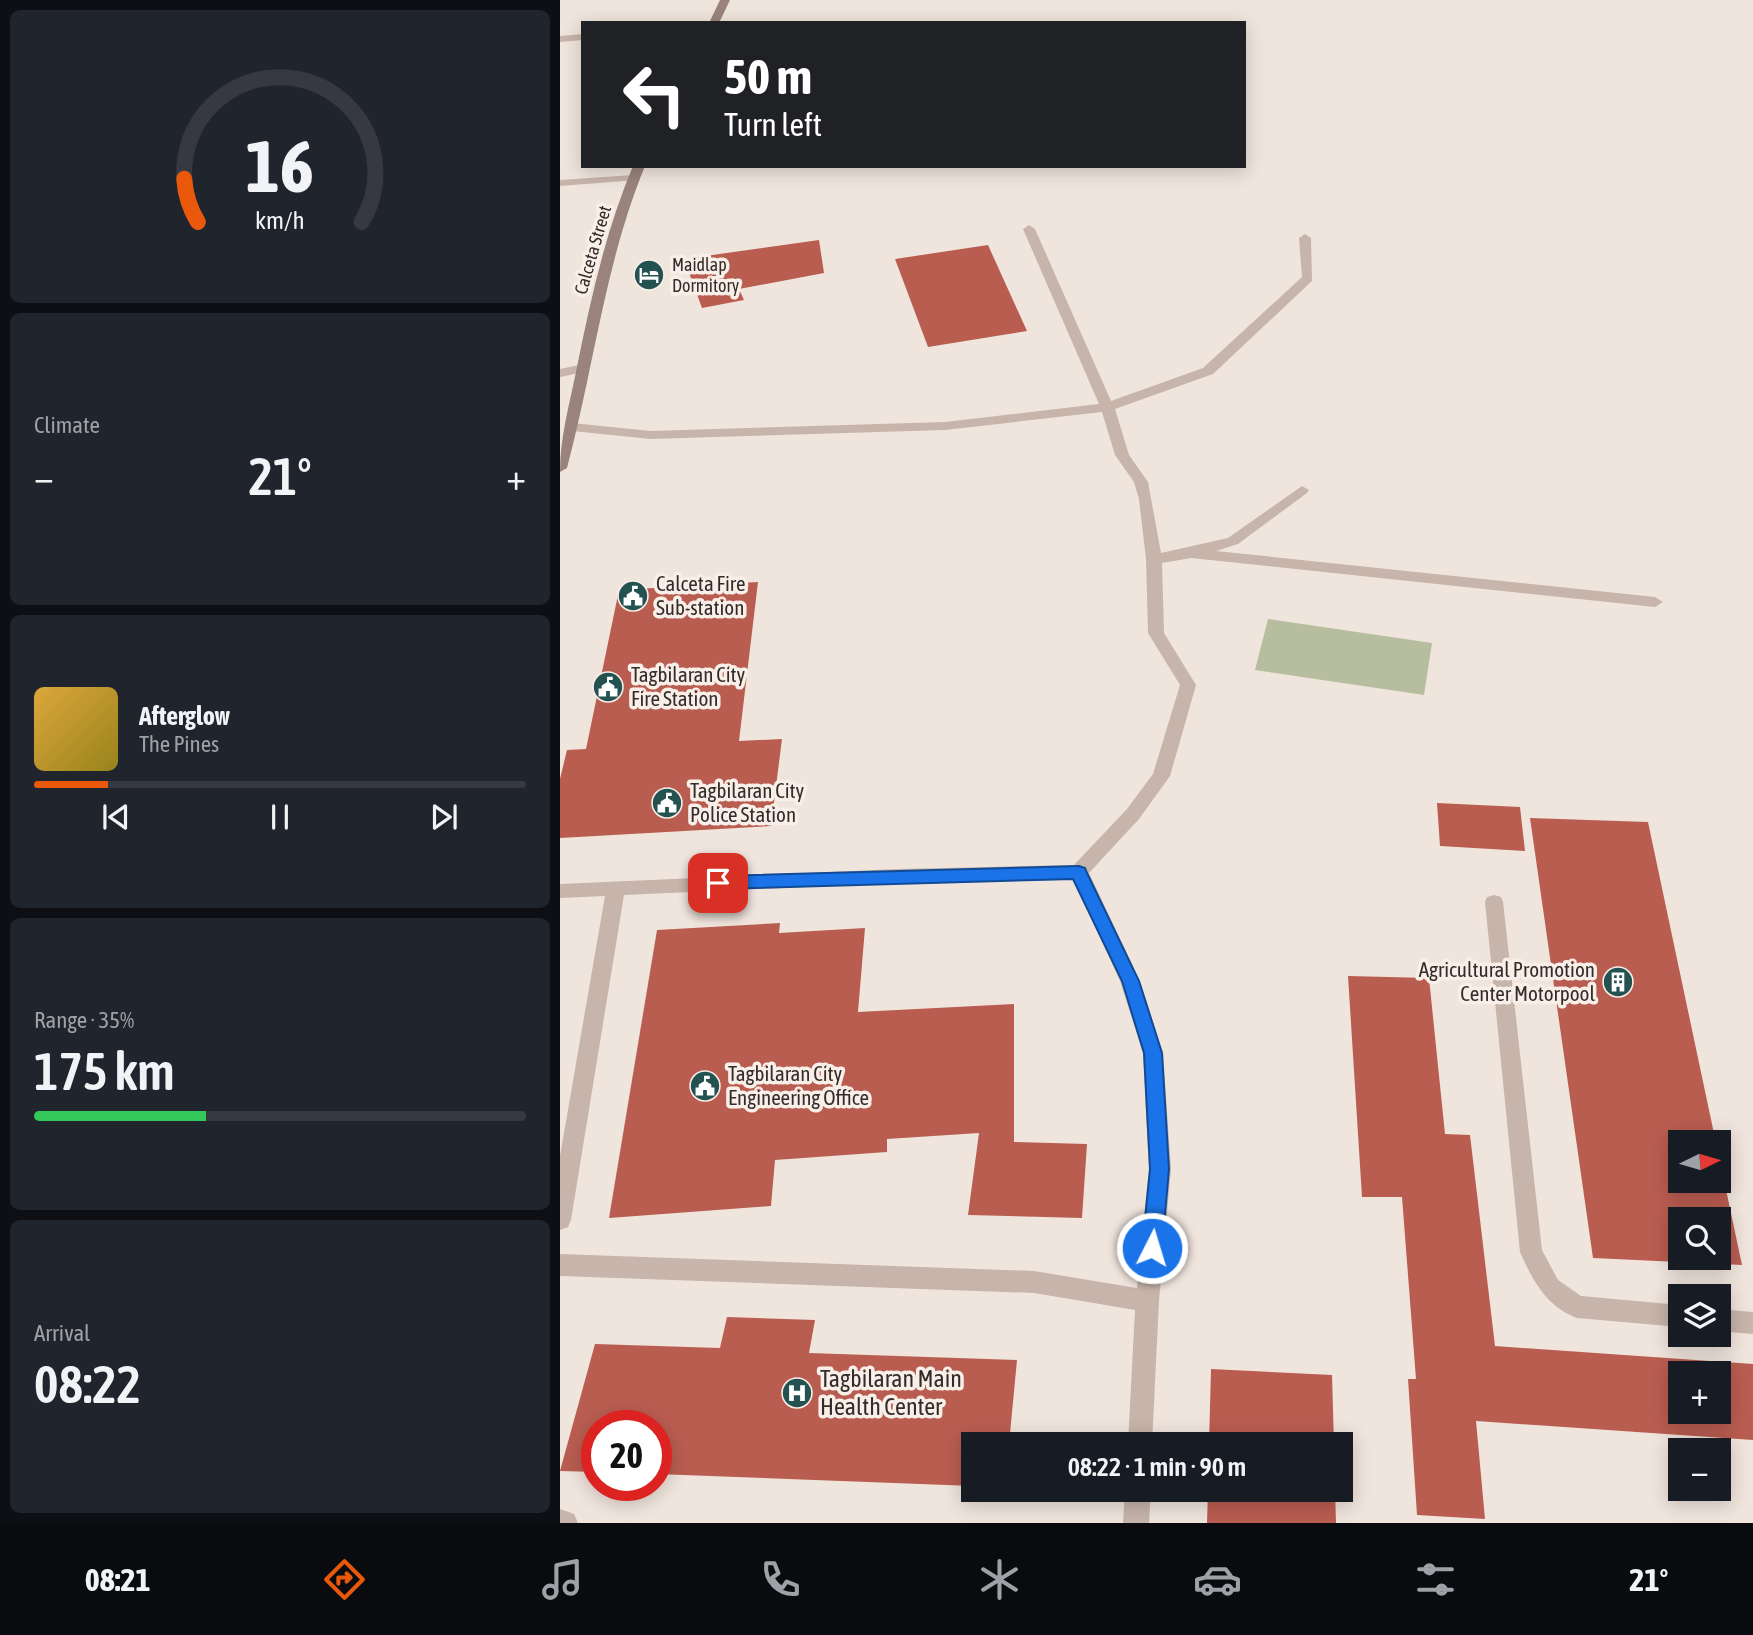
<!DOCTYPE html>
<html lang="en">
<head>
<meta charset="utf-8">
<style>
  :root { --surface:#171b24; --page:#20242c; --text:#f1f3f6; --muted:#9ea1a6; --line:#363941; --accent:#ea580c }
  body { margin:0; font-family:"Asap Condensed",sans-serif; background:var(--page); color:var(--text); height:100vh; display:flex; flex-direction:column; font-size:26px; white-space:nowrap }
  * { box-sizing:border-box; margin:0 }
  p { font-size:23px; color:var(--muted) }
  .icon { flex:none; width:38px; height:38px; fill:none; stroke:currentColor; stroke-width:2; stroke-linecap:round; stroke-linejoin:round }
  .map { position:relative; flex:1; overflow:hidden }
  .side { display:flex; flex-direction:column; gap:10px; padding:10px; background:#0d0f14; width:560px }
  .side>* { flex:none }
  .top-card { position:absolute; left:21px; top:21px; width:665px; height:147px; border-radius:0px; box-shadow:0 4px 18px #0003; background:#202124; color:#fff; overflow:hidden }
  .needle { width:46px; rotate:85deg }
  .tools { position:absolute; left:1108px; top:1130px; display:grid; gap:14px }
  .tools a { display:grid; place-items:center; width:63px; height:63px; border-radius:0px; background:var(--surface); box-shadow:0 4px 18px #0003; font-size:35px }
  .speed { position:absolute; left:21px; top:1410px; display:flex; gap:14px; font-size:35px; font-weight:700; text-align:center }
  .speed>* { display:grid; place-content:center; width:91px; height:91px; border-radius:50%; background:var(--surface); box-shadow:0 4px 18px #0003; line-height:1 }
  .speed .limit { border:10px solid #d22; background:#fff; color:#111 }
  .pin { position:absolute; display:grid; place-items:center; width:60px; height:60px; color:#fff; margin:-30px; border-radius:14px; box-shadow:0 4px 10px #0006 }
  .me { position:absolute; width:77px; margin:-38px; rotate:5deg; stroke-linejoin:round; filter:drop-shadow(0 0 5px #0008) }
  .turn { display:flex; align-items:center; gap:24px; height:147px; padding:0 28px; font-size:32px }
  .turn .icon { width:91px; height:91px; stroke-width:2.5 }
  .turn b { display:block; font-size:49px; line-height:60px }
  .big { font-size:52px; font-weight:600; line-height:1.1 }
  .side .card { flex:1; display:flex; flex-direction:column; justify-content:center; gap:10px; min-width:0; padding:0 24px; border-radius:10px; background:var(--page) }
  .side .dial { align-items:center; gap:0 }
  .dial svg { height:182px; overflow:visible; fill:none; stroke:var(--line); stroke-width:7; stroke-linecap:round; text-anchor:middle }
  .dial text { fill:var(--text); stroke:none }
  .song { display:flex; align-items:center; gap:21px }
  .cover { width:84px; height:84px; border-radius:10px; background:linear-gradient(135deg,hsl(40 70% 55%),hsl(50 70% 35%)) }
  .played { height:7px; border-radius:4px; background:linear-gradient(90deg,var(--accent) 15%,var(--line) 15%) }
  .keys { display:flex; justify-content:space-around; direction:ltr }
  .heat { display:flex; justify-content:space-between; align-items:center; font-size:38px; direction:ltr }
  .charge { height:10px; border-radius:5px; background:linear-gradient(90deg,#34c759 35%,var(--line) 0) }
  .trip { position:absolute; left:401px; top:1432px; width:392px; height:70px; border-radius:0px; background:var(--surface); box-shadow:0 4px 18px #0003; font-weight:600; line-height:70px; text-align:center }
  .tab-bar { display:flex; height:112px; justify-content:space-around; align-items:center; background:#090b0e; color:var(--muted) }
  .tab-bar .icon { width:49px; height:49px }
  .tab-bar .active { color:var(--accent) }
  .tab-bar b { font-size:32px; color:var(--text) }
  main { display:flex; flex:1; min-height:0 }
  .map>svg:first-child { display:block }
  .green { fill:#b7bd9f }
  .building { fill:#ba5d51; fill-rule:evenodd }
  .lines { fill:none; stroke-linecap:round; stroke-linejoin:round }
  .lane { fill:#c7b4aa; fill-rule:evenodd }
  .secondary { fill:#9a837c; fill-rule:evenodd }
  .route { fill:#1a73e8; stroke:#114b97; stroke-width:2 }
  .labels { text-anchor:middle; stroke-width:7; stroke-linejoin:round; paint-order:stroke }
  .far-street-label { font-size:18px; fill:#352b29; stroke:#f8efe9 }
  .far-poi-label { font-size:18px; fill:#352b29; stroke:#f8efe9; text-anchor:start }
  .poi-label { font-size:21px; fill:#352b29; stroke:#f8efe9; text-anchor:start }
  .near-poi-label { font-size:24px; fill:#352b29; stroke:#f8efe9; text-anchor:start }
</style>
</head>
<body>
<main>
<section class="side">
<div class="card dial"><svg viewBox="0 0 100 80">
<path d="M14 69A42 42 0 1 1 86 69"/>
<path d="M14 69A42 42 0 0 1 8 50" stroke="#ea580c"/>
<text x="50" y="56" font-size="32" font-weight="700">16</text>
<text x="50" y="72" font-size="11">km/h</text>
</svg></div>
<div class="card"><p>Climate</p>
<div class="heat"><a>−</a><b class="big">21°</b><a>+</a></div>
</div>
<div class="card">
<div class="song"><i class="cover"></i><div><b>Afterglow</b><p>The Pines</p></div></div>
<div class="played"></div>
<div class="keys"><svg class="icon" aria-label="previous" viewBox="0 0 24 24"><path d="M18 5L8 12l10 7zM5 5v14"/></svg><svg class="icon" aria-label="pause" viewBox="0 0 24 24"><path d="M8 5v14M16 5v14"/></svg><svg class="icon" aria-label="next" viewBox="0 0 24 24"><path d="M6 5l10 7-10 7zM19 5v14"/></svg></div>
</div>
<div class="card"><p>Range · 35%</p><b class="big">175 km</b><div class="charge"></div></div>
<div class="card"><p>Arrival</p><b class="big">08:22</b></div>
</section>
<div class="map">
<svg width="1193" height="1523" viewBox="0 0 1193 1523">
  <rect width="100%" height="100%" fill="#f0e5dd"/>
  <!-- green -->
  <polygon class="green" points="708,619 872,643 864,695 695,670"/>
  <!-- building -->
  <g class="building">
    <polygon points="259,240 264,273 179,289 184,300 142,308 124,259"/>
    <polygon points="428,245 467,331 368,347 335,259"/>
    <polygon points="198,582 179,741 222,739 211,826 0,838 0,779 7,750 26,749 59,590"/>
    <polygon points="877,803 960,807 965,851 880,846"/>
    <path d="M970,818L1088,822L1156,1143H1120V1181H1158V1152L1182,1265L1033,1258ZM1120,1220H1158V1258H1120Z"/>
    <polygon points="220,923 219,933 305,928 298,1012 454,1004 454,1142 527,1144 522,1218 408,1215 419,1133 327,1139 327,1152 215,1160 211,1206 49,1218 97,930"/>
    <path d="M788,976L869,978L885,1134L910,1135L935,1346L1193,1364V1440L916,1421L925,1519L857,1515L848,1379H856L842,1197H802ZM1120,1374H1158V1412H1120Z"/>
    <polygon points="167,1317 255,1320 249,1353 457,1360 449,1444 413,1444 413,1486 96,1474 96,1426 37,1426 37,1472 0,1471 35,1344 160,1348"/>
    <polygon points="651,1369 772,1375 774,1444 649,1444"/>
    <polygon points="648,1489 775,1489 776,1523 647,1523"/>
  </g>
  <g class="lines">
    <!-- lane -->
    <g class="lane">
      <polygon points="23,34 23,40 0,42 0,36"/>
      <polygon points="73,175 79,178 77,180 0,186 0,180"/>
      <polygon points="469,225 475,229 551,401 643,368 742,277 739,238 745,234 751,238 752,281 653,374 555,409 569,455 588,482 601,553 668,538 742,486 749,490 747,493 678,544 656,551 1095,597 1103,602 1095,607 631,558 602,563 604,633 636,685 610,776 579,819 529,873 580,981 603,1053 611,1169 599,1301 592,1444 568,1444 575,1310 474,1293 0,1276 0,1254 474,1271 577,1288 589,1169 583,1053 560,981 513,879 337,883 64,895 11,1220 8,1227 0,1230 0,1156 45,896 0,898 0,884 337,869 514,865 567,809 593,774 620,685 588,633 586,559 579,499 574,482 555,455 542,412 385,430 91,439 12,431 5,427 12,423 91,431 385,422 539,404 463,229"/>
      <polygon points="24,364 29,365 29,371 0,377 0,369"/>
      <path d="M934,895L941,897L943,902L982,1250L998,1280L1021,1296L1120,1305V1327L1017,1318C986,1306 973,1281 960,1252L925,902L927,897Z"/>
      <polygon points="1158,1309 1193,1312 1193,1334 1158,1331"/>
      <polygon points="565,1489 591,1489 589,1523 563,1523"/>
      <polygon points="0,1509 14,1514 18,1523 0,1523"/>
    </g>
    <!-- secondary -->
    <g class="secondary">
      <polygon points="160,0 170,0 159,23 149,23"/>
      <path d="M73,166H85C45,263 34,367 7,468L0,472C0,438 9,406 16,372C30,302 45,233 73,166Z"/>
    </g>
  </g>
  <!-- route -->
  <polygon class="route" points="519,866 525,868 527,873 579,981 602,1053 609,1169 602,1248 599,1255 592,1258 585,1255 582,1248 590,1169 584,1053 562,981 513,879 158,889 152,887 150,883 152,878 158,876"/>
  <!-- icons -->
  <defs>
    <g id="hotel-disc" transform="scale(1.575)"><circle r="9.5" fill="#235250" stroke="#f8efe9"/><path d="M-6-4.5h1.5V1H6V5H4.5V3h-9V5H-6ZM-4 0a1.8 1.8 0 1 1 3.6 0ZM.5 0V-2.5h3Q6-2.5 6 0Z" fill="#fff"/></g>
    <g id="civic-disc" transform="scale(1.575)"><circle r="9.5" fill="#235250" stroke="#f8efe9"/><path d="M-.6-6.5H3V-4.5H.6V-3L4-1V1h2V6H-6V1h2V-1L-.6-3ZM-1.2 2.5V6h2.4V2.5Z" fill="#fff"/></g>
    <g id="building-disc" transform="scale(1.575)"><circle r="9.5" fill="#235250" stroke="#f8efe9"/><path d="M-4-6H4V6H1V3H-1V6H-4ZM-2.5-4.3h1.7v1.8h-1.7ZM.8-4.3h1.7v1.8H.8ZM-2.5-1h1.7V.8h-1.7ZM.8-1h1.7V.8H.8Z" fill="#fff"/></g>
    <g id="hospital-disc" transform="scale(1.575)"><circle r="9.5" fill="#235250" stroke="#f8efe9"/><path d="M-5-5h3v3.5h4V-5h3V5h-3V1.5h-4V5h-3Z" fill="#fff"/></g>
  </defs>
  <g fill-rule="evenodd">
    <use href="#hotel-disc" x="89" y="275"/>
    <use href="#civic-disc" x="73" y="596"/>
    <use href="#civic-disc" x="48" y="687"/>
    <use href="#civic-disc" x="107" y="803"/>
    <use href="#building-disc" x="1058" y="982"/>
    <use href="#civic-disc" x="145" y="1086"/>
    <use href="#hospital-disc" x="237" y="1393"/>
  </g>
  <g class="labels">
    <!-- far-street labels -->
    <g class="far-street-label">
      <text transform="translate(33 250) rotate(-74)" y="6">Calceta Street</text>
    </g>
    <!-- far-poi labels -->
    <g class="far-poi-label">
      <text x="112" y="271">Maidlap<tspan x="112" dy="21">Dormitory</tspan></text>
    </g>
    <!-- poi labels -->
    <g class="poi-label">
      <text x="96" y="591">Calceta Fire<tspan x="96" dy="24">Sub-station</tspan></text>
      <text x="71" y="682">Tagbilaran City<tspan x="71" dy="24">Fire Station</tspan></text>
      <text x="130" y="798">Tagbilaran City<tspan x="130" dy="24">Police Station</tspan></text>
      <text x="1035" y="977" text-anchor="end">Agricultural Promotion<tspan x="1035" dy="24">Center Motorpool</tspan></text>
      <text x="168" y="1081">Tagbilaran City<tspan x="168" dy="24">Engineering Office</tspan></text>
    </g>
    <!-- near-poi labels -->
    <g class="near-poi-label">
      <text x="260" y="1387">Tagbilaran Main<tspan x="260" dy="28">Health Center</tspan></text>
    </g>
  </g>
</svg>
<div class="tools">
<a><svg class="needle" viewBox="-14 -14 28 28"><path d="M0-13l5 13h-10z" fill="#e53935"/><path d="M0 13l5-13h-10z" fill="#9ea1a6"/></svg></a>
<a><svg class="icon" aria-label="search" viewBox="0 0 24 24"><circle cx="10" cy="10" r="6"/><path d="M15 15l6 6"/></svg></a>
<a><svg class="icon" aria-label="layers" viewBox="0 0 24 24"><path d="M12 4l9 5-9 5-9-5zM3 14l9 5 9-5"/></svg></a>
<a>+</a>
<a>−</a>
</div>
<div class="speed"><div class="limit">20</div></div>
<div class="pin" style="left:158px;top:883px;background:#d93025"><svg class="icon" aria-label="arrive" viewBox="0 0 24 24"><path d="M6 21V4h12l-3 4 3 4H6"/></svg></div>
<svg class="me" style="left:592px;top:1248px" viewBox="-20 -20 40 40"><circle r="17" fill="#1a73e8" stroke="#fff" stroke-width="3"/><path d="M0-11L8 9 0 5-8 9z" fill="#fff"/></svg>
<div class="trip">08:22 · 1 min · 90 m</div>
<div class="top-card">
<div class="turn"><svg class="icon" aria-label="left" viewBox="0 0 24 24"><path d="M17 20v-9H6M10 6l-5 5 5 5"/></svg><div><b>50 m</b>Turn left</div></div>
</div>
</div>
</main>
<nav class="tab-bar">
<b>08:21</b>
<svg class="icon active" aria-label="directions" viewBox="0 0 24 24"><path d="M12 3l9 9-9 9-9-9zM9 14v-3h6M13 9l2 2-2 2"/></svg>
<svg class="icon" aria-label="music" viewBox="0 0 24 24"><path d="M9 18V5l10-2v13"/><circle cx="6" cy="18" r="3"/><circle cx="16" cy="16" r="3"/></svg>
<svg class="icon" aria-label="phone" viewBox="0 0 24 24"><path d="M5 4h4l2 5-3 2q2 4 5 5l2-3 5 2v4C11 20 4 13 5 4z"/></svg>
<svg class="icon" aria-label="climate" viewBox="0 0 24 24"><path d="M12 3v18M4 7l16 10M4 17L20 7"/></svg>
<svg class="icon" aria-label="car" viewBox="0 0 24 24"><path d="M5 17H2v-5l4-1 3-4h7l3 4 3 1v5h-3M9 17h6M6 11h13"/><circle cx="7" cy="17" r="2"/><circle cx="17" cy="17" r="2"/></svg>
<svg class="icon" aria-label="filters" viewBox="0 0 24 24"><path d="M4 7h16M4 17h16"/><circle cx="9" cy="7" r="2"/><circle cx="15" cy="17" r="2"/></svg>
<b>21°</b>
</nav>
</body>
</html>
